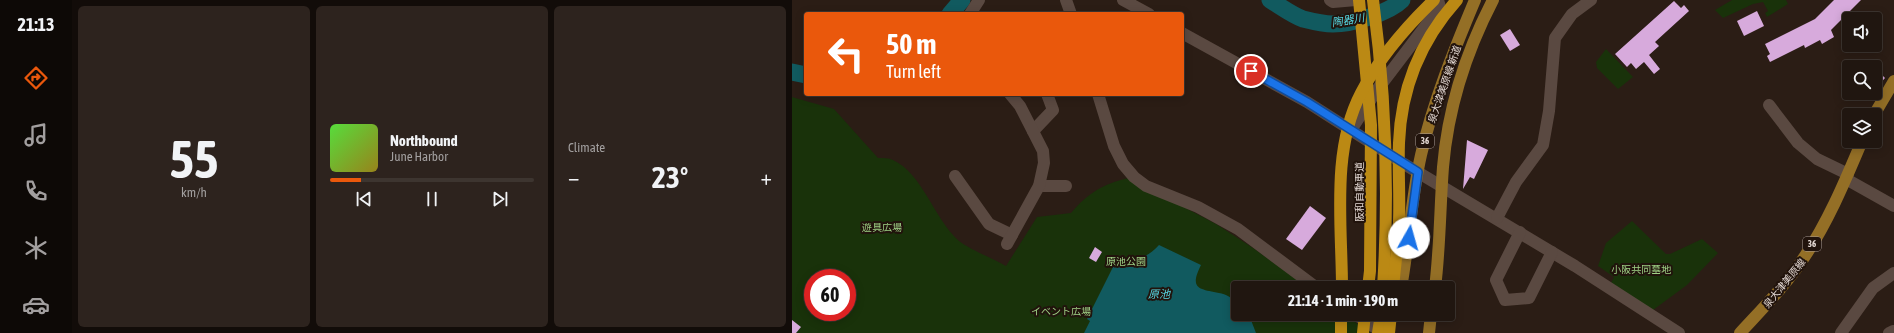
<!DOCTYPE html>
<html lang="en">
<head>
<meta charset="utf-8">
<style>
  :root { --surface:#201610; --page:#2d231e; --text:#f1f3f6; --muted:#a29f9f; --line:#3d3530; --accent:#ea580c }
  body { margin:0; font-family:"Asap Condensed","Noto Sans JP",sans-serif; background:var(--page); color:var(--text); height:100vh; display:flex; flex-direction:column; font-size:15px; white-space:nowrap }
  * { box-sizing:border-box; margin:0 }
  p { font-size:13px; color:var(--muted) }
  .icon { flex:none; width:22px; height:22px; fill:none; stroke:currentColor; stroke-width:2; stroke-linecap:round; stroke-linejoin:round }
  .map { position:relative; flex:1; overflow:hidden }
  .sheet { display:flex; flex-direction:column; gap:6px; padding:6px; background:#120c09; width:720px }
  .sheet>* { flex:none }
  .banner { position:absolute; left:12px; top:12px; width:380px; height:84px; border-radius:4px; box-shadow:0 2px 10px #0003,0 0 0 1px var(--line); background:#ea580c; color:#fff; overflow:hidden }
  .buttons { position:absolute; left:1050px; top:12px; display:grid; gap:8px }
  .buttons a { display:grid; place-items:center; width:40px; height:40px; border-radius:4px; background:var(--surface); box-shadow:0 2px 10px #0003,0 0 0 1px var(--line); font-size:20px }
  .speed { position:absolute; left:12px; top:269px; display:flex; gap:8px; font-size:20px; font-weight:700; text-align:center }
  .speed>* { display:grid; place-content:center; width:52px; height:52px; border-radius:50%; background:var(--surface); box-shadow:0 2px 10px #0003,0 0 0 1px var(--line); line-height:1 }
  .speed .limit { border:6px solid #d22; background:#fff; color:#111 }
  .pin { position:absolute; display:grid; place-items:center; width:34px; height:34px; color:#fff; margin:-17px; border:2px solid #fff; border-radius:50%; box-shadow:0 1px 4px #0007 }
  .me { position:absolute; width:44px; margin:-22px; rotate:7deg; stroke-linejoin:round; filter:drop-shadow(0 0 3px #0008) }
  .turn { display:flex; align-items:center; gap:14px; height:84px; padding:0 16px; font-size:18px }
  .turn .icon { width:52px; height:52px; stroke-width:2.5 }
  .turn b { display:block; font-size:28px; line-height:34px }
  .big { font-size:30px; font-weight:700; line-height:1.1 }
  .sheet .card { flex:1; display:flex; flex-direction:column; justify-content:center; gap:6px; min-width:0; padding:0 14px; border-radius:6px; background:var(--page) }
  .sheet .dial { align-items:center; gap:0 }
  .dial b { font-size:52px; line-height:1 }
  .song { display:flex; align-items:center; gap:12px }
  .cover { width:48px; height:48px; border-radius:6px; background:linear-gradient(135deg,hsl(110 70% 55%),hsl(50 70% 35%)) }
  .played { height:4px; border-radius:2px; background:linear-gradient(90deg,var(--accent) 15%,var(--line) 15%) }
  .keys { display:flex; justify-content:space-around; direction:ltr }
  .heat { display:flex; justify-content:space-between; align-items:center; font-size:22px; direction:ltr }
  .sheet .tiles { flex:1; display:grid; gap:6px; grid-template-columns:repeat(3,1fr) }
  .trip { position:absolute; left:439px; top:281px; width:224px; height:40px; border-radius:4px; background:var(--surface); box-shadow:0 2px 10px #0003,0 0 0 1px var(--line); font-weight:700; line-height:40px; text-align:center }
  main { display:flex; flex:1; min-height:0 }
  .menu { display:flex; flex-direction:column; width:72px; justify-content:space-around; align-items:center; background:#0d0906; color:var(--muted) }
  .menu .icon { width:28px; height:28px }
  .menu .on { color:var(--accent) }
  .menu b { font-size:18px; color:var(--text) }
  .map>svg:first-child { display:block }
  .green { fill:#19320a; fill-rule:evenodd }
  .water { fill:#115a5f }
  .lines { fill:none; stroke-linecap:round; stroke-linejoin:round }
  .river { stroke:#115a5f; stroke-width:17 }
  .building { fill:#d7aadc }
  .minor { stroke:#5a4941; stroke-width:12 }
  .major { stroke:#946f26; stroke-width:12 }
  .highway { stroke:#bb8914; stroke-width:12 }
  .route-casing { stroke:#114b97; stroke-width:10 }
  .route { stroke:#1a73e8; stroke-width:7 }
  .labels { text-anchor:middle; stroke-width:4; stroke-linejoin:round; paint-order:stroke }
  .shield { fill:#21130c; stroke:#a89c97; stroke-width:1 }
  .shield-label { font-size:9px; font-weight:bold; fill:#e2d7d2 }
  .street-label { font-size:10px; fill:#e2d7d2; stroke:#21130c }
  .park-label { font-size:10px; fill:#9fd186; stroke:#21130c }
  .water-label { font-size:11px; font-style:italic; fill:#57dae5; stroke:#21130c }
</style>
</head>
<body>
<main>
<nav class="menu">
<b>21:13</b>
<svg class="icon on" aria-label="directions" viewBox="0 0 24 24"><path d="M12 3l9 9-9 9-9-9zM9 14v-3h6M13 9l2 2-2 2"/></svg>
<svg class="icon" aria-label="music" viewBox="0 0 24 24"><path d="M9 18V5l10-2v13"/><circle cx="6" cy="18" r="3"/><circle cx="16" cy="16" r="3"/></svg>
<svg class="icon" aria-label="phone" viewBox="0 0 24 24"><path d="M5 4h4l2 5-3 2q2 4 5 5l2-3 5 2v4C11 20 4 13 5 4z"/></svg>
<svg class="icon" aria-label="climate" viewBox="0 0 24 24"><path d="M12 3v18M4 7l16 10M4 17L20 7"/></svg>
<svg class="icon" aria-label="car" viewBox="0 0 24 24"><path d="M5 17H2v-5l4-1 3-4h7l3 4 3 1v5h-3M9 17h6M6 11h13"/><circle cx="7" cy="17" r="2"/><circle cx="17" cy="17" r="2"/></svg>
</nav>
<section class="sheet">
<div class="tiles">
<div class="card dial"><b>55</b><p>km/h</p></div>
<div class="card">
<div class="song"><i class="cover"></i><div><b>Northbound</b><p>June Harbor</p></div></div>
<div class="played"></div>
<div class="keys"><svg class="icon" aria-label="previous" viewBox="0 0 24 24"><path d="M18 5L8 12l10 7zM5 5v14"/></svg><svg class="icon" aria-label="pause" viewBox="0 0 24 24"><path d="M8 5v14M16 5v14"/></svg><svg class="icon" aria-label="next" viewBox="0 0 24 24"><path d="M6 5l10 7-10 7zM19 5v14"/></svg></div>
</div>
<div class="card"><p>Climate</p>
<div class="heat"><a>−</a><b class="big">23°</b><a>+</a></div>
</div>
</div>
</section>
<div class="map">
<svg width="1102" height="333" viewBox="0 0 1102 333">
  <rect width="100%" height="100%" fill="#2b1d15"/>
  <!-- green -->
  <g class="green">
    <polygon points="940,0 994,0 996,4 975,17 973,13 976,11 971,2 961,4 931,18 923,10"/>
    <polygon points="814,49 841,77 826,89 805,68 804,62"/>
    <path d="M0,97L42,109L86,158C91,158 97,158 101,160C131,174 142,219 167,241C179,250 200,258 214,266L245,217L279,213C296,193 311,184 336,178L424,224L461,248L516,288H446V314H551L579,333H0ZM21,278H55V312H21Z"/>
    <polygon points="840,221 874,254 878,254 910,239 926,253 895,285 861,310 819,283 822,277 806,266 814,243"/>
  </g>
  <!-- water -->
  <path class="water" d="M367,245L409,265C397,289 407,289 427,293C434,294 440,298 446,303V314L457,315L464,333H292L298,321L295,319L325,259C343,262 355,258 367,245Z"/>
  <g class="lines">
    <!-- river -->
    <g class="river">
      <path d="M478,0C488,6 500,15 511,19C519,21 532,24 541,24C560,24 597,13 610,0"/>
      <polyline points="158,14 170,0"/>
      <polyline points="0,72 14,75"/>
    </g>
  </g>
  <!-- building -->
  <g class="building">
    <polygon points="1042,0 1069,0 1039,30 1042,37 1030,44 1028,40 1013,48 1012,45 978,62 975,56 978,54 973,44 1023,19"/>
    <polygon points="882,1 889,8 892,5 897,11 863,42 867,46 857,55 868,69 862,74 852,62 844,69 839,63 835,67 823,54"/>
    <polygon points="965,11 972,26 952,36 945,21"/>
    <polygon points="718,29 728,45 718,51 708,35"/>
    <polygon points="1083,68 1093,78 1083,89"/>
    <polygon points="675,140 696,150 682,179 678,177 671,189"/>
    <polygon points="518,206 534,218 510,250 494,239"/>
    <polygon points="303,247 310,252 304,262 297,258"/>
    <polygon points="0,320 9,327 4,333 0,333"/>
  </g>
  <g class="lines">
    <!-- minor -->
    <g class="minor">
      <polyline points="274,0 279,14"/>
      <polyline points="331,0 357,14"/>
      <polyline points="538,0 541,2 564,0"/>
      <polyline points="178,14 187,0"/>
      <polyline points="390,33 515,102 612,164 783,266 887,333"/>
      <polyline points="306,94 322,146 331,164 342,177 354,186 406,207 446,229 525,288"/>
      <polyline points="977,105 1006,143 1025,159 1056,174"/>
      <polyline points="559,130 585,90 648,7 646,0"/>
      <polyline points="241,131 261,110 255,94"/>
      <polyline points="163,176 197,224 220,235"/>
      <polyline points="1054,179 1102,206"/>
      <polyline points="247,186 274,186"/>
      <polyline points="705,218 724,182 751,145 757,111 763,38 780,14 799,0"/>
      <polyline points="728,232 704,280 713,300 737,298 760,252"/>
      <polyline points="215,244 247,186 252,163 251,151 228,106 218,94"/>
      <polyline points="563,314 591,333"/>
      <polyline points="1049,333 1081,288 1102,273"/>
      <polyline points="1097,333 1101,331"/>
    </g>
    <!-- major -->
    <g class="major">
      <polyline points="1082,115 1102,81"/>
      <path d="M609,288C617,244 619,199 629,155C641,102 662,50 683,0"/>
      <path d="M643,288C648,248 648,207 651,167C656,108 674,52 701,0"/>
      <polyline points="637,333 639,314"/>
      <path d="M948,333C971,308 995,284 1013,256C1037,220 1053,181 1070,141"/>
    </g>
    <!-- highway -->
    <g class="highway">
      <polyline points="567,0 579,125 578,271 576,288"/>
      <path d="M581,0C594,96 597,192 591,288"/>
      <path d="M550,288C550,226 539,150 569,93C587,58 614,27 642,0"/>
      <path d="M601,288C603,266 606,244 607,222C608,195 606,169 607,143C609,89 629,40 665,0"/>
      <polyline points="549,333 549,314"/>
      <polyline points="571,333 573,314"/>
      <polyline points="586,333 589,314"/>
      <polyline points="597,333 599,314"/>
    </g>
  </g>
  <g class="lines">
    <!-- route casing -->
    <g class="route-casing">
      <polyline id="route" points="459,71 515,102 626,172 617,238"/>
    </g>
    <!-- route -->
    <use href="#route" class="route"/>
  </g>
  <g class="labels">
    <!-- shield labels -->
    <g class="shield">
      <rect x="624" y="134" width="18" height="14" rx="3"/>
      <rect x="1011" y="237" width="18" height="14" rx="3"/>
    </g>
    <g class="shield-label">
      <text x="633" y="144">36</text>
      <text x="1020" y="247">36</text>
    </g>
    <!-- street labels -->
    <g class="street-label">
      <text transform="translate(652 84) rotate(-71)" y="4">泉大津美原線 新道</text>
      <text transform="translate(567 192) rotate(-90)" y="4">阪和自動車道</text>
      <text transform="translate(992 283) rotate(-51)" y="4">泉大津美原線</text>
    </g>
    <!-- park labels -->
    <g class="park-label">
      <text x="90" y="231">遊具広場</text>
      <text x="334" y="265">原池公園</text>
      <text x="849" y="273">小阪共同墓地</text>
      <text x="269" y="315">イベント広場</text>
    </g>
    <!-- water labels -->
    <g class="water-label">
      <text transform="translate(556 20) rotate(-9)" y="4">陶器川</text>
      <text x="367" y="298">原池</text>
    </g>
  </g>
</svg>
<div class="buttons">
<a><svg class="icon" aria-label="sound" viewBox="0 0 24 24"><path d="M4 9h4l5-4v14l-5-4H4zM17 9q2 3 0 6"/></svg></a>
<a><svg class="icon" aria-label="search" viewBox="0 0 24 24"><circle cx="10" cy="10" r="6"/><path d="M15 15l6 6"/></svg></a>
<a><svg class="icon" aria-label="layers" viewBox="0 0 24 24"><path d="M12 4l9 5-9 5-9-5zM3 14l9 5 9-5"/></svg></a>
</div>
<div class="speed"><div class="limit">60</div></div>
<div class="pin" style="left:459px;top:71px;background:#d93025"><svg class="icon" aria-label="arrive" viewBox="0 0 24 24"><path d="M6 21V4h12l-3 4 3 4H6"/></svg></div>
<svg class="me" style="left:617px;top:238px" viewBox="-20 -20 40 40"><circle r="19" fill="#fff"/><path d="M0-13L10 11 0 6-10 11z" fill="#1a73e8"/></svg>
<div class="trip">21:14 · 1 min · 190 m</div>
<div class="banner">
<div class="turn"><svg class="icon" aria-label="left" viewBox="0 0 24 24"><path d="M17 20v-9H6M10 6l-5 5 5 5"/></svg><div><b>50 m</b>Turn left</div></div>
</div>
</div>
</main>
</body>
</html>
